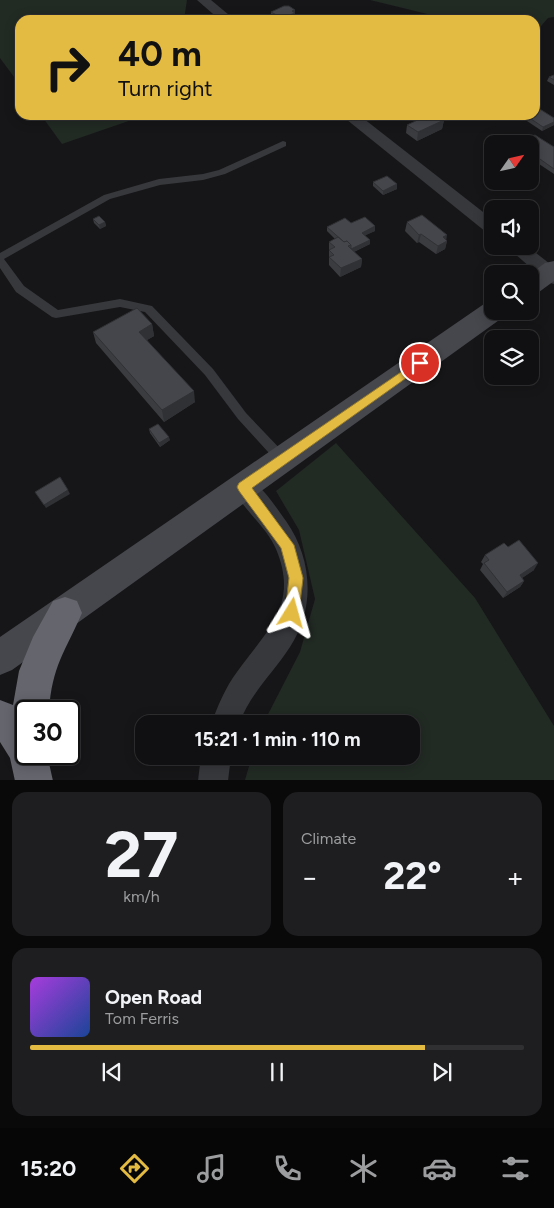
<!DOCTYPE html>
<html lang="en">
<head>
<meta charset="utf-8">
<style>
  :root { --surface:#101012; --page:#1e1e20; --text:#f1f3f6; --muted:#9c9d9f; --line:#303032; --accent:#e4bb42 }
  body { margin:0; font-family:Figtree,sans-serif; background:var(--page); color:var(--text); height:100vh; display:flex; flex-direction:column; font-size:19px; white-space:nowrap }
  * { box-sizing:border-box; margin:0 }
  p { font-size:16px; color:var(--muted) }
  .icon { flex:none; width:28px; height:28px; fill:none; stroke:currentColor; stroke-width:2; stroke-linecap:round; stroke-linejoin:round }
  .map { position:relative; height:780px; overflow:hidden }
  .panel { display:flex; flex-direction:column; gap:12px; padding:12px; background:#09090a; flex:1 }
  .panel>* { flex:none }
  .banner { position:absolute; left:15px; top:15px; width:525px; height:105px; border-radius:15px; box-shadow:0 2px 12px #0003,0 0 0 1px var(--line); background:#e4bb42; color:#111; overflow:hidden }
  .needle { width:32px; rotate:56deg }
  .fabs { position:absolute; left:484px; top:135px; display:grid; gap:10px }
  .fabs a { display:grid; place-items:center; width:55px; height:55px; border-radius:10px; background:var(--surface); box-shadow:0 2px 12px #0003,0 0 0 1px var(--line); font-size:25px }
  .speed { position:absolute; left:15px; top:700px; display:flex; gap:10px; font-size:25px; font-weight:700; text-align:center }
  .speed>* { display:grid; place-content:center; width:65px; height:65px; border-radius:50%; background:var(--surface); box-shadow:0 2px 12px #0003,0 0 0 1px var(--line); line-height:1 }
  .speed .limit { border:2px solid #111; border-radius:8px; background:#fff; color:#111 }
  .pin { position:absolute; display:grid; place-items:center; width:42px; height:42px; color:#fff; margin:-21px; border:2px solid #fff; border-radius:50%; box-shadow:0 1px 5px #0007 }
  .me { position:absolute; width:55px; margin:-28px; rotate:8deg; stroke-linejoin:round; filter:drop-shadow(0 0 4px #0008) }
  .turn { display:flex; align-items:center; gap:18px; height:105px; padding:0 20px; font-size:22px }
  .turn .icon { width:65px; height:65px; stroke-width:2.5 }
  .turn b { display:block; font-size:35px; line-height:42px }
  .big { font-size:38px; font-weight:700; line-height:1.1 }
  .panel .widget { flex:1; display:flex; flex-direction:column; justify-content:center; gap:8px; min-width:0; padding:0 18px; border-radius:15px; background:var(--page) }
  .panel .dial { align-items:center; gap:0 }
  .dial b { font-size:65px; line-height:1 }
  .song { display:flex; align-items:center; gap:15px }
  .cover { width:60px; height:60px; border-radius:8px; background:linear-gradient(135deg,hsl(280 70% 55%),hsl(220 70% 35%)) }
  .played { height:5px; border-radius:2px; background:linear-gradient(90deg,var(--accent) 80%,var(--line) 80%) }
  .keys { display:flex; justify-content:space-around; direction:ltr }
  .heat { display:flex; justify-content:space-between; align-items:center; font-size:28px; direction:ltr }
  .panel .tiles { flex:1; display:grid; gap:12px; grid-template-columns:1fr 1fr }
  .widget:last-child { grid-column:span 2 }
  .trip { position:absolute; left:135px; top:715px; width:285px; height:50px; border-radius:15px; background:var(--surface); box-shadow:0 2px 12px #0003,0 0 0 1px var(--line); font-weight:700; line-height:50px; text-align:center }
  .dock { display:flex; height:80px; justify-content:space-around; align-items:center; background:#060607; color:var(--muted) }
  .dock .icon { width:35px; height:35px }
  .dock .on { color:var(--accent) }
  .dock b { font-size:22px; color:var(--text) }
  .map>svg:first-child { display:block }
  .green { fill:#222a24 }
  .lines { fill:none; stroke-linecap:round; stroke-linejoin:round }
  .service { fill:#37383c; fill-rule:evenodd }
  .minor { fill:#37383c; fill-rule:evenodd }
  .secondary { fill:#46474c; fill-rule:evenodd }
  .motorway { fill:#64656d; fill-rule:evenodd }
  .wall { fill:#3b3c40 }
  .shaded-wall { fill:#303134 }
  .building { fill:#45464b; stroke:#303134 }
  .route { fill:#e4bb42; stroke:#947a2b }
</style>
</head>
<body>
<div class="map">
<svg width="554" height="781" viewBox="0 0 554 781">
  <rect width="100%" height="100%" fill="#161618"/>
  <!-- green -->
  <g class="green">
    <polygon points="0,0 187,0 184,20 20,20 20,85 0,58"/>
    <polygon points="370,0 554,0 554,17 548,18 535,33 535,20 452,20"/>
    <polygon points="41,115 146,115 62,144"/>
    <polygon points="336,443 475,598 554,726 554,780 245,780 252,756 411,756 411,724 263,724 300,652 315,599 299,530 276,491"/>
  </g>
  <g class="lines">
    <!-- service -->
    <polygon class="service" points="283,141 286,142 286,146 225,174 203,180 160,185 110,199 4,259 24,286 58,310 120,299 152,306 213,369 246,413 286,455 288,459 286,463 282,464 278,463 238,419 205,375 145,312 120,307 56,318 52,317 16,292 0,268 0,253 104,195 159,179 203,174 219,170"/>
    <!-- minor -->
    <g class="minor">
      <polygon points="197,0 211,0 235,20 220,20"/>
      <polygon points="341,115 359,115 492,219 492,234 486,232"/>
      <polygon points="506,246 527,246 554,267 554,284 547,282"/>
      <path d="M244,477C261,483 275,506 286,521C312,558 316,608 290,647C273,673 250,694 239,724H211C218,706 225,688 237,672C265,632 300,606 276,549C266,526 243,510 232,487L236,480Z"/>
      <polygon points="201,756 231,756 228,781 198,781"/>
    </g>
    <!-- secondary -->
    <g class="secondary">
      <polygon points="554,261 554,281 539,292 530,295 530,274 545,263"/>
      <polygon points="492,302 492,311 506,311 502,318 12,670 0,675 0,637 484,304"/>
    </g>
    <!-- motorway -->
    <path class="motorway" d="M65,597L77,601L82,613C65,652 52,666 49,711H26V754H47L53,781H15L10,758L0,742V700L13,705L19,671L33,637L53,601Z"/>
  </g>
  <!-- wall -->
  <g class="wall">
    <polygon points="295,10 295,17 287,20 279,20 271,16 271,12"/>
    <polygon points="554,75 554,85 547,81 549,77"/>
    <polygon points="419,115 436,115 444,120 442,129 417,141 406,133 407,125 418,120"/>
    <polygon points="482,115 498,115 489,120"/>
    <polygon points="518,115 535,115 554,118 554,125 542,131"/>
    <polygon points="530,144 554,147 554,174 530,158"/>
    <polygon points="373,182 397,184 397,189 383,195 373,186"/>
    <polygon points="93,219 105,222 106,226 100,229 94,223"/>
    <polygon points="407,222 446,240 447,241 445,249 436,254 419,242 417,243 405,231"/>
    <polygon points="351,223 375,226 375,231 365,235 370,244 354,252 362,259 361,267 340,277 329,265 329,242 335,239 327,231 327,227"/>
    <polygon points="152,324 154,336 147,340 195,402 164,422 96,343 93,332"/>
    <polygon points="149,429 170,440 160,447 150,433"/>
    <polygon points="485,555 534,570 522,578 524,581 520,587 503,598 480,570 483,564 481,562"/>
  </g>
  <!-- shaded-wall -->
  <g class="shaded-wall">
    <polygon points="295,10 295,17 287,20 282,20 282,18"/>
    <polygon points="490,115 498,115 489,120"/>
    <polygon points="444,120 442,129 417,141 418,132"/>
    <polygon points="554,122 554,125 542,131 543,127"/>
    <polygon points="397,184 397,189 383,195 383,191"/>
    <polygon points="105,222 106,226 100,229 99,225"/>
    <polygon points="375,226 375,231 362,237 362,233"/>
    <polygon points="421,234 419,242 417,243 419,235"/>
    <polygon points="447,235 446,242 447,241 445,249 436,254 438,246 443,237"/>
    <polygon points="370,240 370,244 351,253 351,249"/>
    <polygon points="362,259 361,267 340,277 341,268"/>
    <polygon points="152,324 154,336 142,343 139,332"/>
    <polygon points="194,391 195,402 164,422 162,410"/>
    <polygon points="169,437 170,440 160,447 159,443"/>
    <polygon points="68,490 70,494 46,508 44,505"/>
    <polygon points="538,563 534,570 516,582 520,575"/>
    <polygon points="524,581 520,587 503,598 507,592"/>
  </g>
  <!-- building -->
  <g class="building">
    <polygon points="284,6 289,6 295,10 292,11 295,13 282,18 271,12"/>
    <polygon points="554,75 554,80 549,77"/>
    <polygon points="535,106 554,118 554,122 543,127 525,115 535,115"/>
    <polygon points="421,115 436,115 444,120 418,132 407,125 424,117"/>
    <polygon points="535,135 554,147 554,169 530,152 530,144 517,144"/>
    <polygon points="387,176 397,184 383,191 373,182"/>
    <polygon points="422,215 447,235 443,237 447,241 438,246 421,234 419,235 407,222"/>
    <polygon points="99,216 105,222 99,225 93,219"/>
    <polygon points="365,217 375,226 362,233 370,240 351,249 351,245 347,241 344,242 327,227 345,218 351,223"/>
    <polygon points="338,237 344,242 347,241 351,245 348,246 362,259 341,268 329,257 334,255 329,250 335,247 329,242"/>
    <polygon points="137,308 152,324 139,332 194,391 162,410 93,332"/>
    <polygon points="158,424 169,437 159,443 149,429"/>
    <polygon points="60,477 68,490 44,505 35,492"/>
    <polygon points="519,540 538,563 520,575 524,581 507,592 484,563 489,560 485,555 504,543 508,547"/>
  </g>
  <!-- route -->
  <polygon class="route" points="420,359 423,360 423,366 252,488 294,545 303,578 299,613 297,618 292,620 287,618 285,613 289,578 281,548 239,491 237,487 239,483"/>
</svg>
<div class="fabs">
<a><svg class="needle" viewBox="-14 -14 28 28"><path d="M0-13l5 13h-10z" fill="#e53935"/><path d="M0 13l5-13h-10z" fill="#9c9d9f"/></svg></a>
<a><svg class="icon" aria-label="sound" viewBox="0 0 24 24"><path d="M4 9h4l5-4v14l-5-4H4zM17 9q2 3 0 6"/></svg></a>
<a><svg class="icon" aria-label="search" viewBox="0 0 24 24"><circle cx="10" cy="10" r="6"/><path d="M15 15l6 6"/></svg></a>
<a><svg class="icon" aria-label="layers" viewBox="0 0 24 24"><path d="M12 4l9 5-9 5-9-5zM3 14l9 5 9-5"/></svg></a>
</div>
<div class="speed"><div class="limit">30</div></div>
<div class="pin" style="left:420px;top:363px;background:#d93025"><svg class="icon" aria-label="arrive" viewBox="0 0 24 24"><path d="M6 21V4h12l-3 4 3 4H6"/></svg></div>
<svg class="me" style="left:292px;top:613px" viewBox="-20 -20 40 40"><path d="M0-17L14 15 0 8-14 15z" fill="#e4bb42" stroke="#fff" stroke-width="4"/></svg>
<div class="trip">15:21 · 1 min · 110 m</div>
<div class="banner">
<div class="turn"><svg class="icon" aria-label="right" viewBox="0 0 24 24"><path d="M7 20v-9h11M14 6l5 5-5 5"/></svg><div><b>40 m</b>Turn right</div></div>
</div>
</div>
<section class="panel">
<div class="tiles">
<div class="widget dial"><b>27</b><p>km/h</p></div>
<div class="widget"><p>Climate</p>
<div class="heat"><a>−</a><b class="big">22°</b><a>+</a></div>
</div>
<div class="widget">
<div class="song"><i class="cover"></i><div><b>Open Road</b><p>Tom Ferris</p></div></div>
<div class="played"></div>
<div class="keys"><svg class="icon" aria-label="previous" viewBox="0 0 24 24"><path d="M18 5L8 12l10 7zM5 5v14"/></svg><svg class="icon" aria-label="pause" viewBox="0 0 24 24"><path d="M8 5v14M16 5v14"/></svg><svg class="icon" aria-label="next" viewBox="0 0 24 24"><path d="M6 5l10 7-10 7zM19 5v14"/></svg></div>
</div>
</div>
</section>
<nav class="dock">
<b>15:20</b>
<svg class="icon on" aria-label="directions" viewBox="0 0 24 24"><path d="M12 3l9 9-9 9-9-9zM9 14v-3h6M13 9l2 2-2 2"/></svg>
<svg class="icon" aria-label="music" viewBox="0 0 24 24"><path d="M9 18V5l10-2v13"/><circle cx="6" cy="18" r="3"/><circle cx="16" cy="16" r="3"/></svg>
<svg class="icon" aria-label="phone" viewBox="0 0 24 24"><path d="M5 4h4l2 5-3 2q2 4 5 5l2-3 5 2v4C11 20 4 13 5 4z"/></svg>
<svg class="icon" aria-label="climate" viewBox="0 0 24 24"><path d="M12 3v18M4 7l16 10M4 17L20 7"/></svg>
<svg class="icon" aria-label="car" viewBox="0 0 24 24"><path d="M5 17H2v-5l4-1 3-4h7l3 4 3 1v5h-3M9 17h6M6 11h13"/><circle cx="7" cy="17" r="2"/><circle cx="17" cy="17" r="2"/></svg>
<svg class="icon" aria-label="filters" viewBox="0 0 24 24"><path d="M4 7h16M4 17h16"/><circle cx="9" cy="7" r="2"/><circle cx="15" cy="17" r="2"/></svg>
</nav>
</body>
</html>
